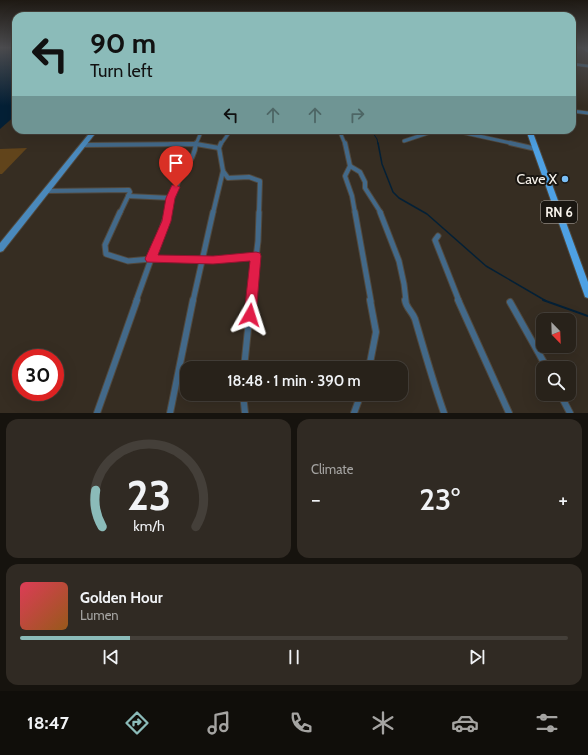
<!DOCTYPE html>
<html lang="en">
<head>
<meta charset="utf-8">
<style>
  :root { --surface:#28221a; --page:#302a23; --text:#f1f3f6; --muted:#a5a4a2; --line:#443f39; --accent:#8bbbb9 }
  body { margin:0; font-family:Cabin,sans-serif; background:var(--page); color:var(--text); height:100vh; display:flex; flex-direction:column; font-size:15px; white-space:nowrap }
  * { box-sizing:border-box; margin:0 }
  p { font-size:13px; color:var(--muted) }
  .icon { flex:none; width:22px; height:22px; fill:none; stroke:currentColor; stroke-width:2; stroke-linecap:round; stroke-linejoin:round }
  .map { position:relative; height:413px; overflow:hidden }
  .panel { display:flex; flex-direction:column; gap:6px; padding:6px; background:#16130e; flex:1 }
  .panel>* { flex:none }
  .guide { position:absolute; left:12px; top:12px; width:564px; height:122px; border-radius:12px; box-shadow:0 4px 16px #0002,0 0 0 1px var(--line); background:#8bbbb9; color:#111; overflow:hidden }
  .needle { width:26px; rotate:157deg }
  .tools { position:absolute; left:536px; top:313px; display:grid; gap:8px }
  .tools a { display:grid; place-items:center; width:40px; height:40px; border-radius:8px; background:var(--surface); box-shadow:0 4px 16px #0002,0 0 0 1px var(--line); font-size:20px }
  .speed { position:absolute; left:12px; top:349px; display:flex; gap:8px; font-size:20px; font-weight:700; text-align:center }
  .speed>* { display:grid; place-content:center; width:52px; height:52px; border-radius:50%; background:var(--surface); box-shadow:0 4px 16px #0002,0 0 0 1px var(--line); line-height:1 }
  .speed .limit { border:6px solid #d22; background:#fff; color:#111 }
  .pin { position:absolute; display:grid; place-items:center; width:34px; height:34px; color:#fff; margin:-41px -17px; border-radius:50% 50% 50% 0; rotate:-45deg; box-shadow:0 0 4px #0007 }
  .pin .icon { rotate:45deg }
  .me { position:absolute; width:44px; margin:-22px; rotate:6deg; stroke-linejoin:round; filter:drop-shadow(0 0 3px #0008) }
  .turn { display:flex; align-items:center; gap:14px; height:84px; padding:0 12px; font-size:18px }
  .turn .icon { width:52px; height:52px; stroke-width:2.5 }
  .turn b { display:block; font-size:28px; line-height:34px }
  .lanes { display:flex; align-items:center; height:38px; padding:0 12px; background:#0003; justify-content:center; gap:20px; direction:ltr }
  .lanes .off { opacity:.35 }
  .big { font-size:30px; font-weight:600; line-height:1.1 }
  .panel .widget { flex:1; display:flex; flex-direction:column; justify-content:center; gap:6px; min-width:0; padding:0 14px; border-radius:12px; background:var(--page) }
  .panel .dial { align-items:center; gap:0 }
  .dial svg { height:104px; overflow:visible; fill:none; stroke:var(--line); stroke-width:7; stroke-linecap:round; text-anchor:middle }
  .dial text { fill:var(--text); stroke:none }
  .song { display:flex; align-items:center; gap:12px }
  .cover { width:48px; height:48px; border-radius:6px; background:linear-gradient(135deg,hsl(350 70% 55%),hsl(30 70% 35%)) }
  .played { height:4px; border-radius:2px; background:linear-gradient(90deg,var(--accent) 20%,var(--line) 20%) }
  .keys { display:flex; justify-content:space-around; direction:ltr }
  .heat { display:flex; justify-content:space-between; align-items:center; font-size:22px; direction:ltr }
  .panel .tiles { flex:1; display:grid; gap:6px; grid-template-columns:1fr 1fr }
  .widget:last-child { grid-column:span 2 }
  .trip { position:absolute; left:180px; top:361px; width:228px; height:40px; border-radius:12px; background:var(--surface); box-shadow:0 4px 16px #0002,0 0 0 1px var(--line); font-weight:600; line-height:40px; text-align:center }
  .dock { display:flex; height:64px; justify-content:space-around; align-items:center; background:#100e0a; color:var(--muted) }
  .dock .icon { width:28px; height:28px }
  .dock .active { color:var(--accent) }
  .dock b { font-size:18px; color:var(--text) }
  .map>svg:first-child { display:block }
  .green { fill:#61441b }
  .water { fill:#042036 }
  .lines { fill:none; stroke-linecap:round; stroke-linejoin:round }
  .stream-far2 { stroke:#042036; stroke-width:1 }
  .stream-far1 { stroke:#042036; stroke-width:1.5 }
  .stream { stroke:#042036; stroke-width:2 }
  .street-far4-casing { stroke:#51493e; stroke-width:3.5 }
  .street-far3-casing { stroke:#51493e; stroke-width:4.5 }
  .street-far2-casing { stroke:#51493e; stroke-width:6 }
  .street-far1-casing { stroke:#51493e; stroke-width:7 }
  .street-casing { stroke:#51493e; stroke-width:8 }
  .secondary-casing { stroke:#51493e; stroke-width:2 }
  .primary-casing { stroke:#51493e; stroke-width:2 }
  .street-far4 { stroke:#436989; stroke-width:2.5 }
  .street-far3 { stroke:#436989; stroke-width:3 }
  .street-far2 { stroke:#436989; stroke-width:4 }
  .street-far1 { stroke:#436989; stroke-width:5 }
  .street { stroke:#436989; stroke-width:6 }
  .secondary { fill:#4a89bc; fill-rule:evenodd }
  .primary { fill:#4ea1e4; fill-rule:evenodd }
  .route { fill:#e11d48; stroke:#92132f }
  .poi-dot { fill:#7abff8; stroke:#1a1611; stroke-width:1.5 }
  .labels { text-anchor:middle; stroke-width:4; stroke-linejoin:round; paint-order:stroke }
  .shield { fill:#1a1611; stroke:#b5b0aa; stroke-width:1 }
  .shield-label { font-size:13px; font-weight:bold; fill:#f7f2eb }
  .poi-label { font-size:14px; fill:#f7f2eb; stroke:#1a1611; text-anchor:end }
</style>
</head>
<body>
<div class="map">
<svg width="588" height="413" viewBox="0 0 588 413">
  <rect width="100%" height="100%" fill="#362d22"/>
  <!-- green -->
  <polygon class="green" points="27,148 2,174 0,174 0,149"/>
  <!-- water -->
  <polygon class="water" points="0,48 16,48 16,115 0,129"/>
  <g class="lines">
    <!-- stream-far2 -->
    <polyline class="stream-far2" points="371,130 377,139 378,144"/>
    <!-- stream-far1 -->
    <polyline class="stream-far1" points="378,143 382,164 393,192 399,198 427,214 486,266 546,301"/>
    <!-- stream -->
    <polyline class="stream" points="543,300 588,316"/>
    <!-- street-far4 casing -->
    <g class="street-far4-casing">
      <g id="street-far4">
        <polyline points="584,48 588,51"/>
        <polyline points="572,64 588,66"/>
      </g>
    </g>
    <!-- street-far3 casing -->
    <g class="street-far3-casing">
      <g id="street-far3">
        <polyline points="572,111 588,113"/>
        <polyline points="339,130 345,144"/>
        <polyline points="451,130 515,144"/>
        <polyline points="404,141 428,133 452,130"/>
        <polyline points="169,144 197,144"/>
        <polyline points="196,144 202,130"/>
        <polyline points="221,144 231,130"/>
      </g>
    </g>
    <!-- street-far2 casing -->
    <g class="street-far2-casing">
      <g id="street-far2">
        <polyline points="345,143 350,166 345,176 352,196 355,213"/>
        <polyline points="510,143 536,149"/>
        <polyline points="83,145 196,144 219,148"/>
        <polyline points="350,166 360,172 365,182 365,188 381,213"/>
        <polyline points="223,171 228,178 249,177 260,181 259,213"/>
        <polyline points="46,191 129,190 130,192 120,213"/>
        <polyline points="128,196 171,198"/>
        <path d="M168,213C171,200 175,189 180,177C187,165 195,157 196,143"/>
        <polyline points="213,213 223,171 219,148 221,143"/>
      </g>
    </g>
    <!-- street-far1 casing -->
    <g class="street-far1-casing">
      <g id="street-far1">
        <polyline points="120,212 105,245 106,254 128,261 151,259 213,260 256,256"/>
        <polyline points="355,212 371,301"/>
        <polyline points="380,212 399,261 404,284 406,301"/>
        <polyline points="438,236 435,240 459,301"/>
        <polyline points="136,301 168,212"/>
        <polyline points="193,301 213,212"/>
        <polyline points="251,301 258,241 259,212"/>
      </g>
    </g>
    <!-- street casing -->
    <g class="street-casing">
      <g id="street">
        <path d="M405,300C406,308 412,311 415,319C424,350 433,382 444,413"/>
        <polyline points="458,300 509,413"/>
        <polyline points="510,302 547,368"/>
        <polyline points="244,368 251,300"/>
        <polyline points="369,368 376,332 370,300"/>
        <polyline points="243,394 245,413"/>
        <polyline points="560,394 570,413"/>
        <polyline points="97,413 137,300"/>
        <polyline points="170,413 193,300"/>
        <polyline points="354,413 361,394"/>
      </g>
    </g>
    <!-- secondary casing -->
    <g class="secondary-casing">
      <polygon id="secondary" points="92,130 98,130 3,251 0,252 0,243"/>
    </g>
    <!-- primary casing -->
    <g class="primary-casing">
      <polygon id="primary" points="526,130 532,130 588,282 588,298 585,297 584,294"/>
    </g>
    <!-- street-far4 -->
    <use href="#street-far4" class="street-far4"/>
    <!-- street-far3 -->
    <use href="#street-far3" class="street-far3"/>
    <!-- street-far2 -->
    <use href="#street-far2" class="street-far2"/>
    <!-- street-far1 -->
    <use href="#street-far1" class="street-far1"/>
    <!-- street -->
    <use href="#street" class="street"/>
    <!-- secondary -->
    <use href="#secondary" class="secondary"/>
    <!-- primary -->
    <use href="#primary" class="primary"/>
  </g>
  <!-- sky -->
  <linearGradient id="sky" x2="0" y2="1"><stop stop-color="#1e1913"/><stop offset="0.45" stop-color="#4c4c4f"/><stop offset="1" stop-color="#4c4c4f" stop-opacity="0"/></linearGradient>
  <rect width="588" height="106" fill="url(#sky)"/>
  <!-- route -->
  <polygon class="route" points="172,185 176,185 180,187 175,198 171,221 158,255 213,256 256,252 260,253 261,256 256,315 254,319 250,321 246,319 244,315 250,261 213,264 147,262 145,259 162,221 166,198"/>
  <!-- markers -->
  <circle class="poi-dot" cx="565" cy="179" r="4"/>
  <g class="labels">
    <!-- shield labels -->
    <rect class="shield" x="541" y="201" width="36" height="22" rx="3"/>
    <g class="shield-label">
      <text x="559" y="217">RN 6</text>
    </g>
    <!-- poi labels -->
    <g class="poi-label">
      <text x="557" y="184">Cave X</text>
    </g>
  </g>
</svg>
<div class="tools">
<a><svg class="needle" viewBox="-14 -14 28 28"><path d="M0-13l5 13h-10z" fill="#e53935"/><path d="M0 13l5-13h-10z" fill="#a5a4a2"/></svg></a>
<a><svg class="icon" aria-label="search" viewBox="0 0 24 24"><circle cx="10" cy="10" r="6"/><path d="M15 15l6 6"/></svg></a>
</div>
<div class="speed"><div class="limit">30</div></div>
<div class="pin" style="left:176px;top:187px;background:#d93025"><svg class="icon" aria-label="arrive" viewBox="0 0 24 24"><path d="M6 21V4h12l-3 4 3 4H6"/></svg></div>
<svg class="me" style="left:250px;top:315px" viewBox="-20 -20 40 40"><path d="M0-17L14 15 0 8-14 15z" fill="#e11d48" stroke="#fff" stroke-width="4"/></svg>
<div class="trip">18:48 · 1 min · 390 m</div>
<div class="guide">
<div class="turn"><svg class="icon" aria-label="left" viewBox="0 0 24 24"><path d="M17 20v-9H6M10 6l-5 5 5 5"/></svg><div><b>90 m</b>Turn left</div></div>
<div class="lanes"><svg class="icon" aria-label="left" viewBox="0 0 24 24"><path d="M17 20v-9H6M10 6l-5 5 5 5"/></svg><svg class="icon off" aria-label="ahead" viewBox="0 0 24 24"><path d="M12 20V5M6 11l6-6 6 6"/></svg><svg class="icon off" aria-label="ahead" viewBox="0 0 24 24"><path d="M12 20V5M6 11l6-6 6 6"/></svg><svg class="icon off" aria-label="right" viewBox="0 0 24 24"><path d="M7 20v-9h11M14 6l5 5-5 5"/></svg></div>
</div>
</div>
<section class="panel">
<div class="tiles">
<div class="widget dial"><svg viewBox="0 0 100 80">
<path d="M14 69A42 42 0 1 1 86 69"/>
<path d="M14 69A42 42 0 0 1 9 41" stroke="#8bbbb9"/>
<text x="50" y="56" font-size="32" font-weight="700">23</text>
<text x="50" y="72" font-size="11">km/h</text>
</svg></div>
<div class="widget"><p>Climate</p>
<div class="heat"><a>−</a><b class="big">23°</b><a>+</a></div>
</div>
<div class="widget">
<div class="song"><i class="cover"></i><div><b>Golden Hour</b><p>Lumen</p></div></div>
<div class="played"></div>
<div class="keys"><svg class="icon" aria-label="previous" viewBox="0 0 24 24"><path d="M18 5L8 12l10 7zM5 5v14"/></svg><svg class="icon" aria-label="pause" viewBox="0 0 24 24"><path d="M8 5v14M16 5v14"/></svg><svg class="icon" aria-label="next" viewBox="0 0 24 24"><path d="M6 5l10 7-10 7zM19 5v14"/></svg></div>
</div>
</div>
</section>
<nav class="dock">
<b>18:47</b>
<svg class="icon active" aria-label="directions" viewBox="0 0 24 24"><path d="M12 3l9 9-9 9-9-9zM9 14v-3h6M13 9l2 2-2 2"/></svg>
<svg class="icon" aria-label="music" viewBox="0 0 24 24"><path d="M9 18V5l10-2v13"/><circle cx="6" cy="18" r="3"/><circle cx="16" cy="16" r="3"/></svg>
<svg class="icon" aria-label="phone" viewBox="0 0 24 24"><path d="M5 4h4l2 5-3 2q2 4 5 5l2-3 5 2v4C11 20 4 13 5 4z"/></svg>
<svg class="icon" aria-label="climate" viewBox="0 0 24 24"><path d="M12 3v18M4 7l16 10M4 17L20 7"/></svg>
<svg class="icon" aria-label="car" viewBox="0 0 24 24"><path d="M5 17H2v-5l4-1 3-4h7l3 4 3 1v5h-3M9 17h6M6 11h13"/><circle cx="7" cy="17" r="2"/><circle cx="17" cy="17" r="2"/></svg>
<svg class="icon" aria-label="filters" viewBox="0 0 24 24"><path d="M4 7h16M4 17h16"/><circle cx="9" cy="7" r="2"/><circle cx="15" cy="17" r="2"/></svg>
</nav>
</body>
</html>
